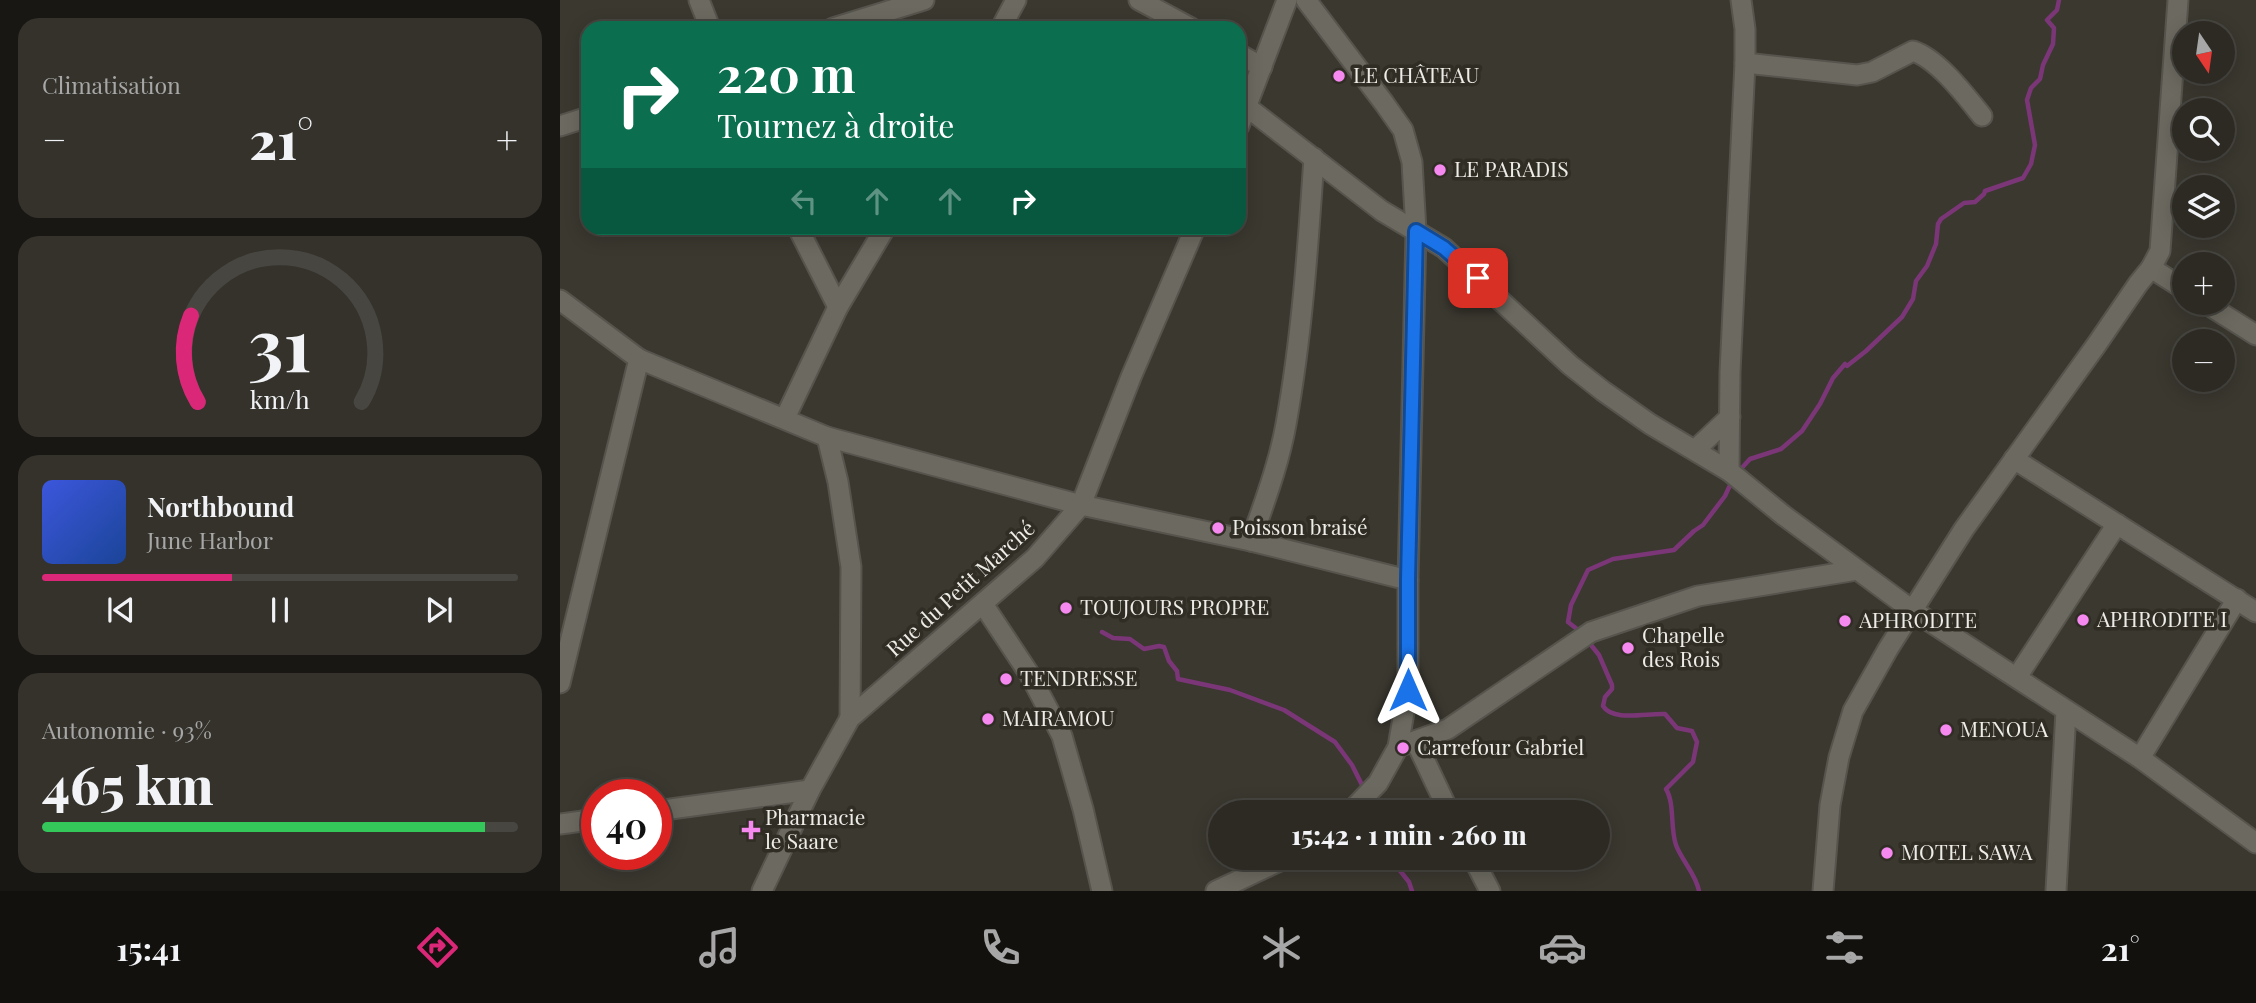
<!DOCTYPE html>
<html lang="fr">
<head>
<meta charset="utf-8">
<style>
  :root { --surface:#2c2a23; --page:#34322b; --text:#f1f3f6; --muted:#a6a7a6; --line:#484641; --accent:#db2777 }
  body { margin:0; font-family:"Playfair Display",serif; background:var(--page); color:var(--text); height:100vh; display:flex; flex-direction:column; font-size:26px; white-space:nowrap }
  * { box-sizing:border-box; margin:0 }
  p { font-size:23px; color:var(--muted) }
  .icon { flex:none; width:38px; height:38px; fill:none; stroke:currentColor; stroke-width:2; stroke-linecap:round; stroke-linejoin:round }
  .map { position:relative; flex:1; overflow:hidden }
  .sheet { display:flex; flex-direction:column; gap:18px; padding:18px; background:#181713; width:560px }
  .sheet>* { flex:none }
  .guide { position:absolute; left:21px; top:21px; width:665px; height:214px; border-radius:21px; box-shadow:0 4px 18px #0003,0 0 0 2px var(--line); background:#0b6e4f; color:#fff; overflow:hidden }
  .needle { width:46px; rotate:167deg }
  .buttons { position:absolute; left:1612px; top:21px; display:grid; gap:14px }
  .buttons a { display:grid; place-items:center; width:63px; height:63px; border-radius:50%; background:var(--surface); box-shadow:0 4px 18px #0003,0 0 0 2px var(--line); font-size:35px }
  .speed { position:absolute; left:21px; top:779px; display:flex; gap:14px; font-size:35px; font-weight:700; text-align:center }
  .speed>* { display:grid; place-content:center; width:91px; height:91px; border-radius:50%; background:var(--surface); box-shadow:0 4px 18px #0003,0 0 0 2px var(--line); line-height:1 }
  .speed .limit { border:10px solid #d22; background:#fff; color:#111 }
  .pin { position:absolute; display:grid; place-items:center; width:60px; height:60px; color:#fff; margin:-30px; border-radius:14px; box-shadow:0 4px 10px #0006 }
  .me { position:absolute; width:77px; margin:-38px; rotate:0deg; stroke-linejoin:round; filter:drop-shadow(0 0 5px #0008) }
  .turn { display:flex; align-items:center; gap:24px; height:147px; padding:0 21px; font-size:32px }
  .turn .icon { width:91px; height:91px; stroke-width:2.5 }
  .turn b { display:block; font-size:49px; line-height:60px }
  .lanes { display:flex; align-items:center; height:66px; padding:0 21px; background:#0003; justify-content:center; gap:35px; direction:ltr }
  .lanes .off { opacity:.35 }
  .big { font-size:52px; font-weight:800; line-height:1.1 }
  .sheet .tile { flex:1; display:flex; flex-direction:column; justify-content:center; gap:10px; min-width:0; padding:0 24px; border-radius:21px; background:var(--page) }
  .sheet .dial { align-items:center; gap:0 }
  .dial svg { height:182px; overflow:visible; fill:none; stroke:var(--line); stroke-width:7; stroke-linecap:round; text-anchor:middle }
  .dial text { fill:var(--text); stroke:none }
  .song { display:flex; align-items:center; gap:21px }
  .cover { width:84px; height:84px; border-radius:10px; background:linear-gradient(135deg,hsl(230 70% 55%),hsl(220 70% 35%)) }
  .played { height:7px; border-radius:4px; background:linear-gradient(90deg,var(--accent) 40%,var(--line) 40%) }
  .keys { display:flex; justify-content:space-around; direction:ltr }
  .heat { display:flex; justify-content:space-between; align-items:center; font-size:38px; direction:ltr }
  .charge { height:10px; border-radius:5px; background:linear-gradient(90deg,#34c759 93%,var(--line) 0) }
  .trip { position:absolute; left:648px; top:800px; width:402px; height:70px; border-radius:35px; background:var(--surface); box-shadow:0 4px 18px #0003,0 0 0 2px var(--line); font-weight:800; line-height:70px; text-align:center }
  .tabs { display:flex; height:112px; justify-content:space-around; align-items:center; background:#12110e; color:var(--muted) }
  .tabs .icon { width:49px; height:49px }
  .tabs .active { color:var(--accent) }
  .tabs b { font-size:32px; color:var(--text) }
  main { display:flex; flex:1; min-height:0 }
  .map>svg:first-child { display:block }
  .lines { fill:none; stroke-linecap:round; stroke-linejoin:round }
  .stream { stroke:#7b3678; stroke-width:4.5 }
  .minor-casing { stroke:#56544d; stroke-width:23 }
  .minor { stroke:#6c6a60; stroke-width:19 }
  .route-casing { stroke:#114b97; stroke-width:18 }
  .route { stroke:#1a73e8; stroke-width:12 }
  .poi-dot { fill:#f589ef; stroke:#302d25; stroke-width:2.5 }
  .labels { text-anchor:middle; stroke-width:7; stroke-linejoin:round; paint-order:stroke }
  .poi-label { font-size:21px; fill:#edece6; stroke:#302d25; text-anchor:start }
  .street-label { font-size:21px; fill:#edece6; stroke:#302d25 }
</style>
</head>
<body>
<main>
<section class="sheet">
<div class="tile"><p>Climatisation</p>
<div class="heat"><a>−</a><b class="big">21°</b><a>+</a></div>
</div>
<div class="tile dial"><svg viewBox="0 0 100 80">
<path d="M14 69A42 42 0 1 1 86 69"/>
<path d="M14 69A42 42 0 0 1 11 31" stroke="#db2777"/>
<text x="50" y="56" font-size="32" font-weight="700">31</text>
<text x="50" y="72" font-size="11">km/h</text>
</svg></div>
<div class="tile">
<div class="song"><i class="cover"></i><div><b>Northbound</b><p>June Harbor</p></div></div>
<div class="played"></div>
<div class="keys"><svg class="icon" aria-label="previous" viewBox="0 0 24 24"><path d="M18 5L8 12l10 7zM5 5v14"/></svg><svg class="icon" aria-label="pause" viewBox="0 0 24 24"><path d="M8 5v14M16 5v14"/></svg><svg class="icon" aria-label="next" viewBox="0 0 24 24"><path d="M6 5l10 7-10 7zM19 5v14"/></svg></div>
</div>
<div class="tile"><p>Autonomie · 93%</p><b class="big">465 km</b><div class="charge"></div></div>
</section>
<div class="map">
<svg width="1696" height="891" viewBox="0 0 1696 891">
  <rect width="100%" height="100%" fill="#3a382f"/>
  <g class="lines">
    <!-- stream -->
    <g class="stream">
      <polyline points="1179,471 1190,459 1221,449 1242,431 1260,404 1273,378 1285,364 1287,366 1306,351 1342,317 1353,299 1356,281 1367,266 1376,244 1378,224 1381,219 1404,203 1415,202 1424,194 1425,191 1463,178 1471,164 1475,145 1467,100 1471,88 1480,79 1483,65 1493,44 1494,28 1487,20 1497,10 1499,0"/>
      <polyline points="542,632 553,638 570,639 584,649 599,646 604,647 609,661 617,671 618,679 670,690 724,710 775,742 792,765 805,791"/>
      <polyline points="1022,633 1008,622 1011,605 1028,570 1053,559 1114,550 1134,531 1143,525 1165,496 1172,481"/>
      <path d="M1027,640L1039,655L1052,685V689L1045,697L1043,706C1053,722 1086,713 1105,714L1117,728L1132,731L1137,742L1133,762L1106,789C1115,804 1110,828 1116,845C1122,861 1136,874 1139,891"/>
      <polyline points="830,858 849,882 852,891"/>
    </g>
    <!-- minor casing -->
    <g class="minor-casing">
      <g id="minor">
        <polyline points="139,0 150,28"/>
        <polyline points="579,0 631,28"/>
        <polyline points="746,0 824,103 843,130 852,162 856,231 848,580"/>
        <polyline points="273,28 364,0"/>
        <polyline points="441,28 456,0"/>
        <polyline points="679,54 702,67"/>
        <path d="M1185,63L1297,75L1312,72L1353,51C1378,59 1405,95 1422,116"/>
        <polyline points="687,107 822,211 884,248 1010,365 1043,391 1090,424 1169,471 1223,515 1352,610 1580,758 1696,843"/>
        <polyline points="0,126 28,117"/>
        <polyline points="679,126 727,0"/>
        <polyline points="238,228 278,307"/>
        <polyline points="1591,268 1624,289"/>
        <polyline points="0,300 79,359 267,437 521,505 691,541 848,580 848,689 838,747 818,783 790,812"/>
        <polyline points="1645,303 1696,335"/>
        <polyline points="225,418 278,307 325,228"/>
        <polyline points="267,437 278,482 291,567 290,718"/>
        <polyline points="1135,450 1170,417"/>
        <polyline points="1454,459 1696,612"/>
        <polyline points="1169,471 1170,372 1185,63 1185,29 1181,0"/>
        <path d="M691,541C704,503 719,464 726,424C742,336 748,247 754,158"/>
        <polyline points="423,604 470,675 502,736 523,809 542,891"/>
        <polyline points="1457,677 1557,524"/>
        <polyline points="0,683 79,359"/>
        <polyline points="856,742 889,812"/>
        <polyline points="838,747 888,729 1031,632 1138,596 1297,570"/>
        <polyline points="1580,758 1677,599"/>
        <polyline points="96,811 250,790"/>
        <polyline points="0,824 37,819"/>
        <polyline points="913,858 930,891"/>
        <polyline points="202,891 250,790 290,718 475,558 521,505 571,377 635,228"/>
        <polyline points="656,891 726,858"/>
        <polyline points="1263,891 1270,805 1279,757 1293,711 1328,649 1404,529 1537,344 1578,284 1591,268 1600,251 1618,0"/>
        <polyline points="1496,891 1506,711"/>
      </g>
    </g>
    <!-- minor -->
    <use href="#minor" class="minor"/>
  </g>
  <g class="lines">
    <!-- route casing -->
    <g class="route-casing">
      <polyline id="route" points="848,690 848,580 856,231 884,248 918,278"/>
    </g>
    <!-- route -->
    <use href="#route" class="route"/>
  </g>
  <!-- markers -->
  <g class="poi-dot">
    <circle cx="779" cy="76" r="7"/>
    <circle cx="880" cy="170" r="7"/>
    <circle cx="658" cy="528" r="7"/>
    <circle cx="506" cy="608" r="7"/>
    <circle cx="1523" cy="620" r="7"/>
    <circle cx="1285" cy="621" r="7"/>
    <circle cx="1068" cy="648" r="7"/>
    <circle cx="446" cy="679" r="7"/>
    <circle cx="428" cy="719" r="7"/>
    <circle cx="1386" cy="730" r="7"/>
    <circle cx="843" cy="748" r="7"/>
    <path d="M187.5 819.5h7v7h7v7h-7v7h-7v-7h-7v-7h7z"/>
    <circle cx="1327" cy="853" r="7"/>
  </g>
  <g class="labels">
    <!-- poi labels -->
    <g class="poi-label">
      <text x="793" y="83">LE CHÂTEAU</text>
      <text x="894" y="177">LE PARADIS</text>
      <text x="672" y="535">Poisson braisé</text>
      <text x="520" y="615">TOUJOURS PROPRE</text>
      <text x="1537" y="627">APHRODITE I</text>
      <text x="1299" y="628">APHRODITE</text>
      <text x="1082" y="643">Chapelle<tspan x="1082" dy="24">des Rois</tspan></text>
      <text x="460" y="686">TENDRESSE</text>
      <text x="442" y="726">MAIRAMOU</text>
      <text x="1400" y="737">MENOUA</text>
      <text x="857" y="755">Carrefour Gabriel</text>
      <text x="205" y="825">Pharmacie<tspan x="205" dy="24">le Saare</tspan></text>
      <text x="1341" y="860">MOTEL SAWA</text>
    </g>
    <!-- street labels -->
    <g class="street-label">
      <text transform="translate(401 589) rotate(-42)" y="7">Rue du Petit Marché</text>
    </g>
  </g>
</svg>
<div class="buttons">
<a><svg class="needle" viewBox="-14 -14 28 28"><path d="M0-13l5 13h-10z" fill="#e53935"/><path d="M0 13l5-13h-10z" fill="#a6a7a6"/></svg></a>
<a><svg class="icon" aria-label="search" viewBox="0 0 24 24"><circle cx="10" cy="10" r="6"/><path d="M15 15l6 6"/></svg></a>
<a><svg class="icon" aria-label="layers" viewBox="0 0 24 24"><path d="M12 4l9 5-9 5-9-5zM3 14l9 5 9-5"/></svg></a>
<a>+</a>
<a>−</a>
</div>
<div class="speed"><div class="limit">40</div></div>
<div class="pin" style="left:918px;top:278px;background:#d93025"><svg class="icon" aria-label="arrive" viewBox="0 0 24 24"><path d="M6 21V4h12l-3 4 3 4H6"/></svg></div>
<svg class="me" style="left:848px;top:690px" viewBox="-20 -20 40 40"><path d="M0-17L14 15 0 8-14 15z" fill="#1a73e8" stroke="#fff" stroke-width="4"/></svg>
<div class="trip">15:42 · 1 min · 260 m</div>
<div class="guide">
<div class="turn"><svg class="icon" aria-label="right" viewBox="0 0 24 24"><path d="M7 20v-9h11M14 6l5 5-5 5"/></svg><div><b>220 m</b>Tournez à droite</div></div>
<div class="lanes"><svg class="icon off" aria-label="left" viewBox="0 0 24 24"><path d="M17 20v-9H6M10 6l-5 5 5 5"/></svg><svg class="icon off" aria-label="ahead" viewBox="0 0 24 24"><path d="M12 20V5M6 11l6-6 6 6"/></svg><svg class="icon off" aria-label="ahead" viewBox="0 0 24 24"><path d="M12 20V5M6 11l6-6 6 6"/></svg><svg class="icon" aria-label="right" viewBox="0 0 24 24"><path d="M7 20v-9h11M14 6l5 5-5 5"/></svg></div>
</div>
</div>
</main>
<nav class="tabs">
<b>15:41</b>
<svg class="icon active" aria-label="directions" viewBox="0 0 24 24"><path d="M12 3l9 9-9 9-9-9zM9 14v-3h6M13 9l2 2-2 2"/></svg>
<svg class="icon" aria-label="music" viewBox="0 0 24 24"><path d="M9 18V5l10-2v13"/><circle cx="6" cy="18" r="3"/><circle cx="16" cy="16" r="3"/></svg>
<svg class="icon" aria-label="phone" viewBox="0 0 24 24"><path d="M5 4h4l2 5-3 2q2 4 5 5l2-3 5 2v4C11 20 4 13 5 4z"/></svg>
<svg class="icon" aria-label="climate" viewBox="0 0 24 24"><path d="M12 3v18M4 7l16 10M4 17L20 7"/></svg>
<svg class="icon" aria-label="car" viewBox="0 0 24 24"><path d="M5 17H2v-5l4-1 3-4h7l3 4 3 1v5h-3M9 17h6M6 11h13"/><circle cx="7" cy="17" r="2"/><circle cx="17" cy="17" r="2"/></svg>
<svg class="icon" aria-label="filters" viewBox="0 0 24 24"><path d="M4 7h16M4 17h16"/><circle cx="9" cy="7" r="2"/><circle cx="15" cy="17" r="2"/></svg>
<b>21°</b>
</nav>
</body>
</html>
